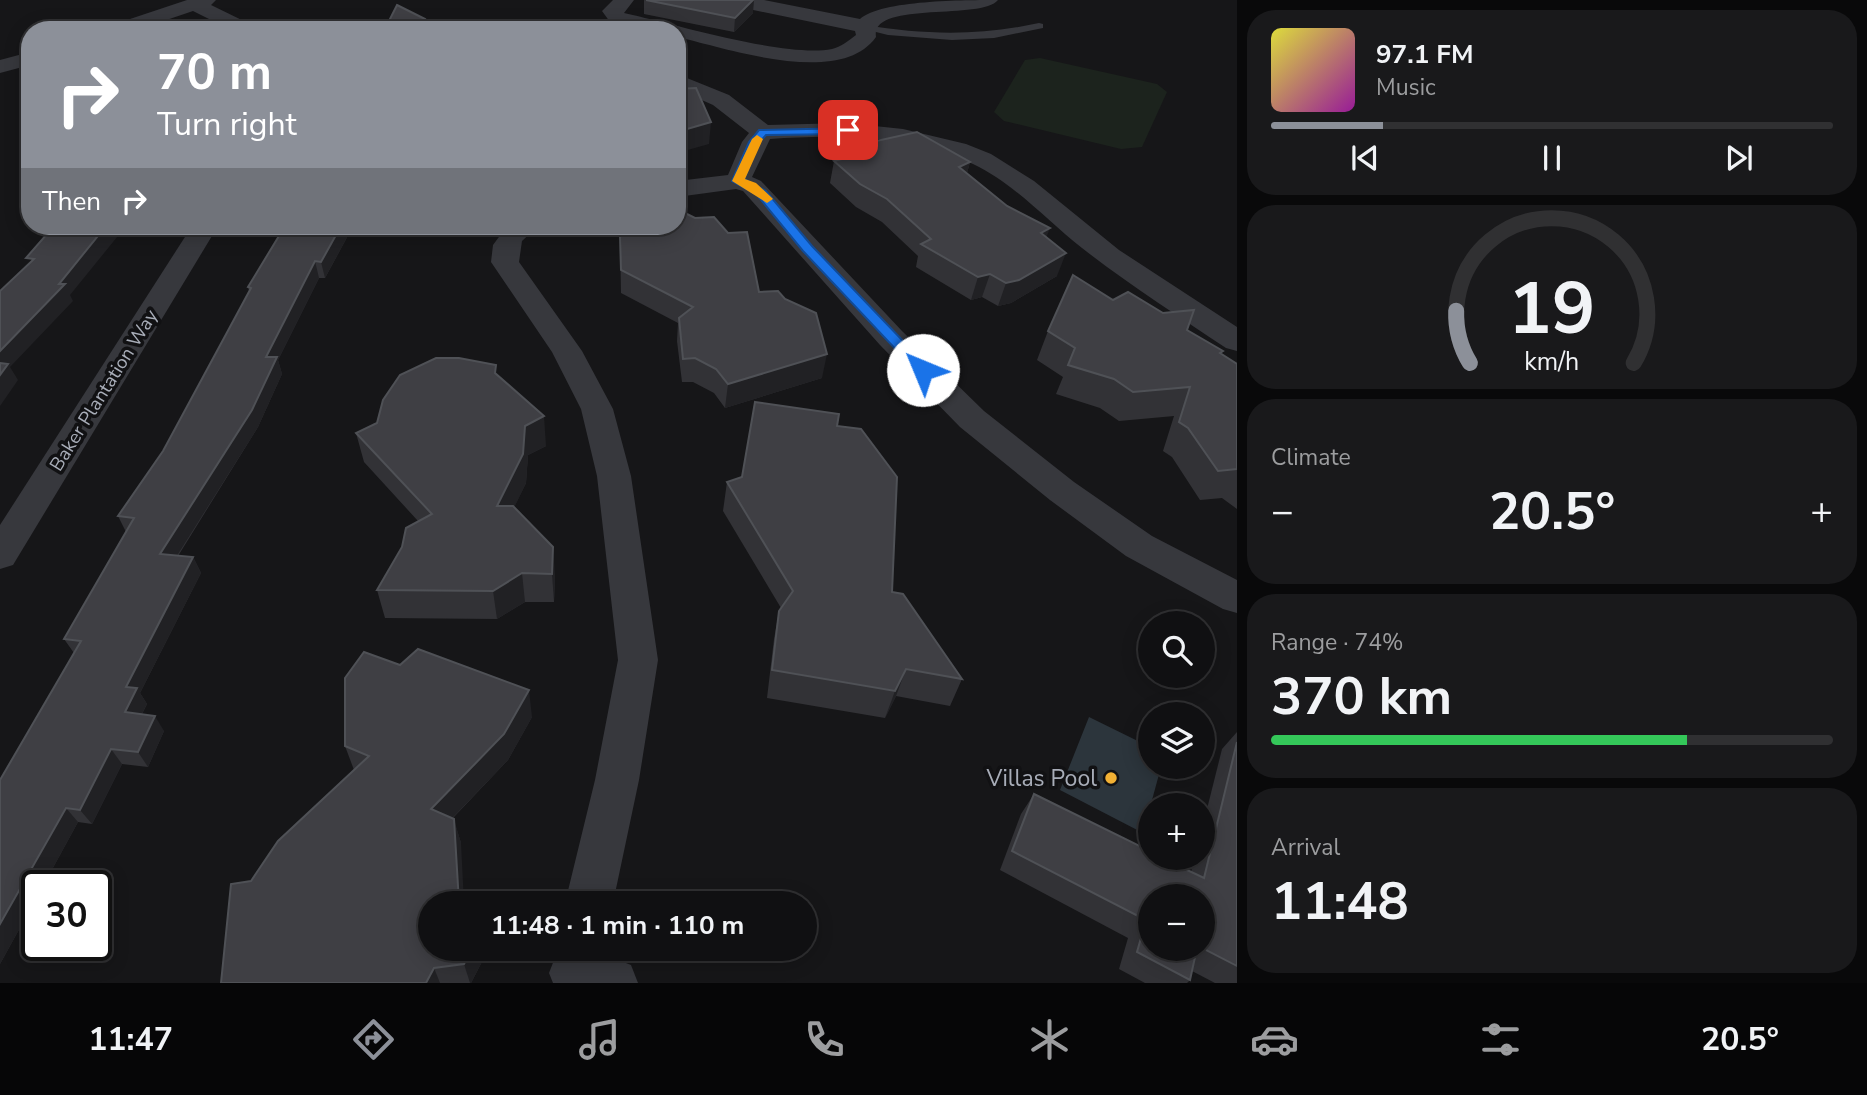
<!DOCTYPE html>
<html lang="en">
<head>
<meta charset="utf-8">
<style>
  :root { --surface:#101012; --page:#19191b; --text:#f1f3f6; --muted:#9c9d9f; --line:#303032; --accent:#8c9099 }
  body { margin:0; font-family:"Nunito Sans",sans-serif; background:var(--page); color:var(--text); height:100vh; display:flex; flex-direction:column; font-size:26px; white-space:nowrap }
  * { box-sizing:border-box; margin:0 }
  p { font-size:23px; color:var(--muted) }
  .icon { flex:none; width:38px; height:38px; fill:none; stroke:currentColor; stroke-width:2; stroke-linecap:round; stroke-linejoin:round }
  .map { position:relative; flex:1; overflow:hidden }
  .drawer { display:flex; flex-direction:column; gap:10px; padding:10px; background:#09090a; width:630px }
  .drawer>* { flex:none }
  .banner { position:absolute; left:21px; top:21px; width:665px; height:214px; border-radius:28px; box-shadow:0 4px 18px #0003,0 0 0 2px var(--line); background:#8c9099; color:#fff; overflow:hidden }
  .buttons { position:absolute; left:1138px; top:611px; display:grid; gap:14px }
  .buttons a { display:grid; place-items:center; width:77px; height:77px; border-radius:50%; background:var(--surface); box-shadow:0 4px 18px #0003,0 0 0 2px var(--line); font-size:35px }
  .speed { position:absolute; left:21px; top:870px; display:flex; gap:14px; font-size:35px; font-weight:700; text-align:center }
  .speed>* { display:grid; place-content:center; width:91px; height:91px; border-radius:50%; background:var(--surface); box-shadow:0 4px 18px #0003,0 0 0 2px var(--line); line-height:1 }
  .speed .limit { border:4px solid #111; border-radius:10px; background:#fff; color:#111 }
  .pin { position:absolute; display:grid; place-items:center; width:60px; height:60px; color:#fff; margin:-30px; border-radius:14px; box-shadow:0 4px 10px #0006 }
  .me { position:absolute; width:77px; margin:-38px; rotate:315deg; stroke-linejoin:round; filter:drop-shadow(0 0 5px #0008) }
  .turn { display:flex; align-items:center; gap:24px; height:147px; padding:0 21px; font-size:32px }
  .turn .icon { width:91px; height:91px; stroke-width:2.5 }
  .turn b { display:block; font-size:49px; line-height:60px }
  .then { display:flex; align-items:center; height:66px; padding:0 21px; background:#0003; gap:14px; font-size:26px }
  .big { font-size:52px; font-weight:700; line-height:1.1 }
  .drawer .widget { flex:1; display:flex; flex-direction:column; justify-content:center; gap:10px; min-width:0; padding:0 24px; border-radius:28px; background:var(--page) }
  .drawer .dial { align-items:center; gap:0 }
  .dial svg { height:182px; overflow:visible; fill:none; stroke:var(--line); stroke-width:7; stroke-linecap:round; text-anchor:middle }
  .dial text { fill:var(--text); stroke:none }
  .song { display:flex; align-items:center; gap:21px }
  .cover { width:84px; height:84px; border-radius:10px; background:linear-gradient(135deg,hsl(60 70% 55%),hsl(300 70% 35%)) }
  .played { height:7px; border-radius:4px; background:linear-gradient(90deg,var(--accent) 20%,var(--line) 20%) }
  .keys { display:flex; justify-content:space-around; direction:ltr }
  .heat { display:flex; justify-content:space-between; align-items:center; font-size:38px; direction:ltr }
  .charge { height:10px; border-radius:5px; background:linear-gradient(90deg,#34c759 74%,var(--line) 0) }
  .trip { position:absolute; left:418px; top:891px; width:399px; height:70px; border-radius:35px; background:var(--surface); box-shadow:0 4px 18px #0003,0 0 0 2px var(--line); font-weight:700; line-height:70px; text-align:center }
  .dock { display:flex; height:112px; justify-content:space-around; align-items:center; background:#060607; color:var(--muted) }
  .dock .icon { width:49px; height:49px }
  .dock .on { color:var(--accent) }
  .dock b { font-size:32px; color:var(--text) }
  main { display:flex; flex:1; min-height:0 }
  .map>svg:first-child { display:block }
  .green { fill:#1c231d }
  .water { fill:#2c353c }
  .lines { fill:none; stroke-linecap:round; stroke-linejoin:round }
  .service { fill:#37383d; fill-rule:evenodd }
  .minor { fill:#37383d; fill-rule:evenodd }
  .wall { fill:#323236; fill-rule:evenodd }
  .shaded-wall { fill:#212124 }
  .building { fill:#3f3f44; stroke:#4f5156; stroke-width:2 }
  .route { fill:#1a73e8; stroke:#114b97; stroke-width:2 }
  .slow { fill:#f59e0b }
  .poi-dot { fill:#f2b134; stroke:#111113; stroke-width:2.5 }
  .labels { text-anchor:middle; stroke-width:7; stroke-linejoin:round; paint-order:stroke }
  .street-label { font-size:19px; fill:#a8adb8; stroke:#111113 }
  .near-poi-label { font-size:23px; fill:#a8adb8; stroke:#111113; text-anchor:end }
</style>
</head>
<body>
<main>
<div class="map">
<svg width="1237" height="983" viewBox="0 0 1237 983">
  <rect width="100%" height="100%" fill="#161618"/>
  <!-- green -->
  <polygon class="green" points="1040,58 1157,84 1167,92 1142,147 1121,149 1004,121 994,112 1025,60"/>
  <!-- water -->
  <polygon class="water" points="1089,717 1150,747 1150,766 1161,767 1143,833 1060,790"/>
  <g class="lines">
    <!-- service -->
    <path class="service" d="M1039,23L1043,24V28L994,38L952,40L888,35L860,28L865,25C925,35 980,36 1039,23Z"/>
    <!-- minor -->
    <g class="minor">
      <polygon points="187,0 216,0 211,5 254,26 257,30 231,30 193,11 137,30 106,30 109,26"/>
      <path d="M613,0H634L624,13C675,24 785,58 832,49C841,47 848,41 856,35L855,31L734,6L724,0H764L860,19C881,0 965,0 998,0C981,21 870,0 876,37C840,88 727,48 677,37V30H644L610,22L602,11Z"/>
      <polygon points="30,52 30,65 0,73 0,60"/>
      <path d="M677,74L729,95L768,125L846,123L903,129L966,144L991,154L1034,181L1119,250L1237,327V351L1226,348C1178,316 1128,284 1082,248C1046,220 1015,184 973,164C911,135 837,134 770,139L752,177L761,181L902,331L984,411L1074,482L1152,536L1237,580V613L1223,609L1126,556L1050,500L960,427L880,345L743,191L736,189L677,197V181L728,175L742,142L749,133L713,105L677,89Z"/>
      <polygon points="192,226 218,226 13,565 0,569 0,525"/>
      <polygon points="507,226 538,226 522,241 519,262 582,351 613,409 631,476 658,660 639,780 613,903 565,903 595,780 618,660 597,476 581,409 552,352 491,262 493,245"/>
      <polygon points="573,948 613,958 631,965 638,983 553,983 549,973 556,955"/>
    </g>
  </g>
  <!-- wall -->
  <g class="wall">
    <polygon points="644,0 753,13 734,32 644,14"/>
    <polygon points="849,147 970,162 967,173 1046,237 1057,276 1011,303 998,306 982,297 971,300 916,267 918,256 882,222 856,207 830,183 834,161 847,158"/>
    <polygon points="285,226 350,226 351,230 325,278 319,278 278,360 282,374 258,427 178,556 193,557 201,573 140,693 147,704 142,714 164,731 148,767 122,764 92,824 78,822 43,886 37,886 37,897 0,964 0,780 74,653 64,639 126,532 118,516 163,451 249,291 248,287"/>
    <polygon points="620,237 759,292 822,378 725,408 714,393 693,382 682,382 677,341 678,323 621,293"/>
    <polygon points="1113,300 1187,330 1223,351 1221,354 1237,364 1237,509 1222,498 1200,500 1172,457 1163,451 1174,416 1119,421 1100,408 1056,394 1063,377 1037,360 1048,331"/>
    <polygon points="497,375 546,446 528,455 526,483 514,507 555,575 554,602 525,602 497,619 385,618 377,590 418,521 364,462 356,433 377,423"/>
    <polygon points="742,477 892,592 962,679 950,706 896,696 885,718 767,698 774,639 779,611 781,608 723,511 727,482"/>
    <polygon points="532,717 508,760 453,818 461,843 430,948 483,948 485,956 471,983 221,983 251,881 354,770 345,746"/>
    <path d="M1237,732V983H1215L1192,971L1190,980L1187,983H1145L1119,969L1128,938L1000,870L1021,814L1034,794L1191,872L1195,858H1202V829L1222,749ZM1202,896V948H1150Z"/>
  </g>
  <!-- shaded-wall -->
  <g class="shaded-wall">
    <polygon points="753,0 754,0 753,13 734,32 735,18"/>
    <polygon points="425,19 426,30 419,30"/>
    <polygon points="711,122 709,144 677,153 677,132"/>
    <polygon points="970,162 964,184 959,167"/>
    <polygon points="106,226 126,226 70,295 73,301 10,367 18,380 0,406 0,351 59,284"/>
    <polygon points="341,226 350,226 351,230 325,278 321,262"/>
    <polygon points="1050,228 1041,251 1041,233"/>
    <polygon points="1066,253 1057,276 1011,303 998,306 1006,283"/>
    <polygon points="315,261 319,278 278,360 282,374 258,427 168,570 160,554 266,357"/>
    <polygon points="990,274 982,297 971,300 978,277"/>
    <polygon points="827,354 822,378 725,408 728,384"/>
    <polygon points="544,416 546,446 528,455 526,483 501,535 497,506 525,426"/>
    <polygon points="553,547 555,575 554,602 552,574"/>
    <polygon points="193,557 201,573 140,693 147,704 135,727 125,712 126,687"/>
    <polygon points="522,573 525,602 497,619 493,591"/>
    <polygon points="906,669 896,696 885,718 895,691"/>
    <polygon points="529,690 532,717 508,760 438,833 431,809"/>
    <polygon points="155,716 164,731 148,767 138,752"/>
    <polygon points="111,749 122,764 92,824 80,810"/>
    <polygon points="66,808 78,822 43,886 37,886 37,897 0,964 0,924"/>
    <polygon points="454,819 461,843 464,903 459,903"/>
    <polygon points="472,948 483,948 485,956 471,983 470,983 464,964"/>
    <polygon points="434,968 440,983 426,983"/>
  </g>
  <!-- building -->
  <g class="building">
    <polygon points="646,0 753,0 735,18"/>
    <polygon points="397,5 425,19 419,30 366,30 366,27 387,25"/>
    <polygon points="696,88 711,122 677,132 677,89"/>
    <polygon points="917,132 970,162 959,167 1007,206 1050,228 1041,233 1066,253 1019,280 1006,283 990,274 978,277 921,244 931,239 887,199 860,184 834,161 858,155 849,147"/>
    <polygon points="681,211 695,218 714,217 728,233 747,232 759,292 778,291 785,299 816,313 827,354 728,384 716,369 695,358 683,359 679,318 693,307 621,270 620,237 637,226 677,226 677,212"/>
    <polygon points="54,226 106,226 59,284 65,284 0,351 0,291 34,259 26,258"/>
    <polygon points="285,226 341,226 321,262 315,261 266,357 277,357 252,410 160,554 193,557 126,687 137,688 125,712 155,716 138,752 111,749 80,810 66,808 0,924 0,780 81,641 64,639 134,518 118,516 163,451 251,288 248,287"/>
    <polygon points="1073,275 1113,300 1128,292 1163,313 1194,310 1187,330 1223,351 1220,353 1237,364 1237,469 1218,471 1188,428 1179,422 1190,387 1133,392 1114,379 1068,365 1075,348 1048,331"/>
    <polygon points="436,358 459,358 496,365 495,373 544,416 525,426 523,454 497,506 513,506 553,547 552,574 522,573 493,591 377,590 402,547 406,528 432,514 356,433 377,423 383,400 400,375"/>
    <polygon points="0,363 8,364 0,375"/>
    <polygon points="755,402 839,414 837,426 861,429 897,477 892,592 903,594 962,679 906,669 895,691 772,670 779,611 793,591 727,482 742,477"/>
    <polygon points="418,649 529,690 504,734 431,809 454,819 459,903 430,903 430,948 472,948 464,964 434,968 426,983 221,983 231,884 251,881 278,841 369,756 345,746 345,678 364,652 400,665"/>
    <polygon points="1237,742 1237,966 1202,948 1202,896 1150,896 1150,948 1197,948 1190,980 1137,952 1146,920 1012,851 1034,794 1150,851 1150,858 1162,858 1204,878"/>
  </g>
  <!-- route -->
  <polygon class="route" points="851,128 853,130 848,134 766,135 759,143 744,179 766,191 812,246 928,367 928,373 918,373 803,251 757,195 732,181 749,142 759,130"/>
  <!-- slow -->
  <polygon class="slow" points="757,135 763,139 745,179 756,183 771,197 773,199 767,203 732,181 752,139"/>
  <!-- markers -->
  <circle class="poi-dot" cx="1111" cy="778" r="7"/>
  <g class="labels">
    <!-- street labels -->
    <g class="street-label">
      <text transform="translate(103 390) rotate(-58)" y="7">Baker Plantation Way</text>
    </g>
    <!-- near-poi labels -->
    <g class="near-poi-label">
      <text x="1097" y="786">Villas Pool</text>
    </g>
  </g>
</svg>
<div class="buttons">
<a><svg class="icon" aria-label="search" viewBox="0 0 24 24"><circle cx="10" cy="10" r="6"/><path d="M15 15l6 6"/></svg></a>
<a><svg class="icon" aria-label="layers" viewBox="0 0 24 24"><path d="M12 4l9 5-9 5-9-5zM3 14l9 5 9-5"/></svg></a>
<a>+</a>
<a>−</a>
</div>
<div class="speed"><div class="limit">30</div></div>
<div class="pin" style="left:848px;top:130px;background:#d93025"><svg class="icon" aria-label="arrive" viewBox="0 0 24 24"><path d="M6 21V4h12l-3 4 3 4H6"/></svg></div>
<svg class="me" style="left:923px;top:370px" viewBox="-20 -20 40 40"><circle r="19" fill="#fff"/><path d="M0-13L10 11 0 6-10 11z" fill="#1a73e8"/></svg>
<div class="trip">11:48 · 1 min · 110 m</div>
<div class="banner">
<div class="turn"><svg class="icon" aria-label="right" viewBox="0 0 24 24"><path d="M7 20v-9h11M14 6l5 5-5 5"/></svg><div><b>70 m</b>Turn right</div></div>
<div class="then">Then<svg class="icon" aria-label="right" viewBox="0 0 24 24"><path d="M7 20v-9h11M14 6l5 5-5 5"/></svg></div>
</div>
</div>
<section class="drawer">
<div class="widget">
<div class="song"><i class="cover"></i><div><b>97.1 FM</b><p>Music</p></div></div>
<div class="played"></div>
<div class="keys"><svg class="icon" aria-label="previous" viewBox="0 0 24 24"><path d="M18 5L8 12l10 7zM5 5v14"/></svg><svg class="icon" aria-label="pause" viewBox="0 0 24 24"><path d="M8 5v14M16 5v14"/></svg><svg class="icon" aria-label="next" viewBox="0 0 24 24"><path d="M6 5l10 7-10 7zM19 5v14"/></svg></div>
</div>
<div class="widget dial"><svg viewBox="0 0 100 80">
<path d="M14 69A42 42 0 1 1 86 69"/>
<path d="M14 69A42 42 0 0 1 8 46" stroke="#8c9099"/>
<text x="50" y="56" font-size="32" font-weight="700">19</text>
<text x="50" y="72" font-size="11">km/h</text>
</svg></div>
<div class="widget"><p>Climate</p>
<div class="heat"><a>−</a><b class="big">20.5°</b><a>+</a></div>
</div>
<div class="widget"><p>Range · 74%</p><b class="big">370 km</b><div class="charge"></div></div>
<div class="widget"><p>Arrival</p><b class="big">11:48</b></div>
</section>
</main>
<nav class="dock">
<b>11:47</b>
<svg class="icon on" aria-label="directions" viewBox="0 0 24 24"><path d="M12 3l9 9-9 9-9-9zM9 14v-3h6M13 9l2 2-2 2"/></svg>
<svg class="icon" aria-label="music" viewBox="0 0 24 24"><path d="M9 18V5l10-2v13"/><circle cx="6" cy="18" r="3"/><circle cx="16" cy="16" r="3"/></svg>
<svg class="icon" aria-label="phone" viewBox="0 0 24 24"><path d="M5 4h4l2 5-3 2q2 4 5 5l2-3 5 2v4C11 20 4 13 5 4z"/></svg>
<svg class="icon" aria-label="climate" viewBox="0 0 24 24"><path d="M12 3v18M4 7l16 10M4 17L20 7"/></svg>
<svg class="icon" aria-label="car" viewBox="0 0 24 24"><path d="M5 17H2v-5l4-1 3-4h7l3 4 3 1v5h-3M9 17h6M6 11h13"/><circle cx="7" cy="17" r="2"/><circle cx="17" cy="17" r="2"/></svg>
<svg class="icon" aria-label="filters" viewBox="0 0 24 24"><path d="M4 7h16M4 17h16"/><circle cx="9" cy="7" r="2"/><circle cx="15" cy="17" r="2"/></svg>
<b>20.5°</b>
</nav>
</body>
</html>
